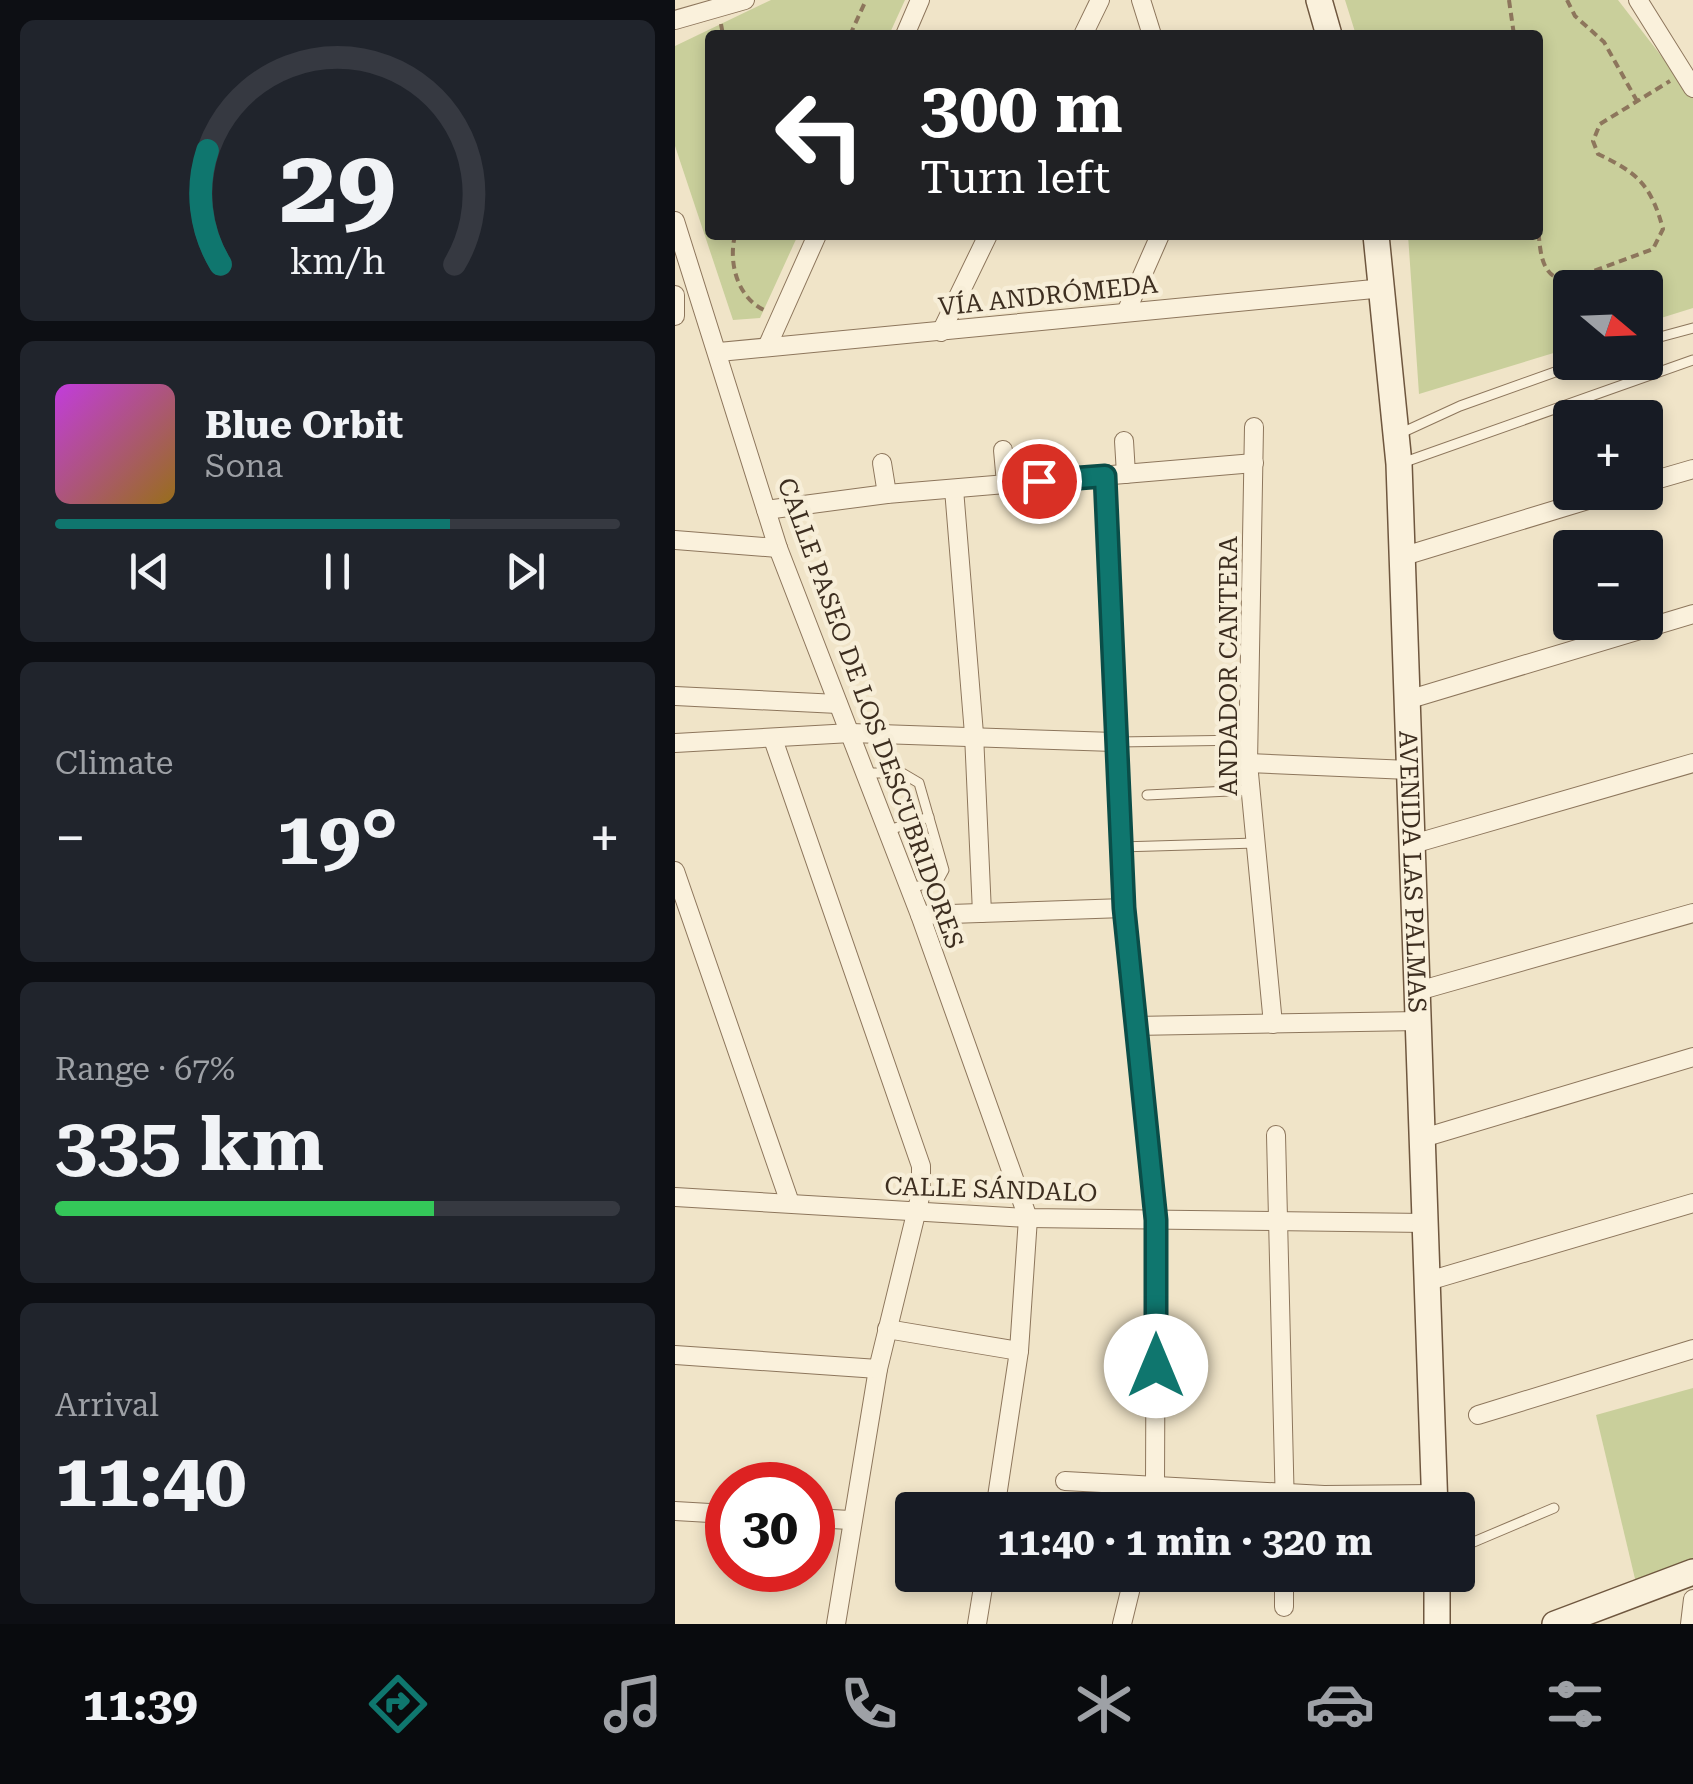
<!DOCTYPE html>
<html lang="en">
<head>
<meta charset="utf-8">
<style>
  :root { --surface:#171b24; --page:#20242c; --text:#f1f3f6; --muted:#9ea1a6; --line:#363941; --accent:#0f766e }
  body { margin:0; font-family:"Roboto Serif",serif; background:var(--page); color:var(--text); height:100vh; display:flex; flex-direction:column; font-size:38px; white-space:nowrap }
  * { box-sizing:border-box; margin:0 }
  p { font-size:32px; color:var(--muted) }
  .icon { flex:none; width:55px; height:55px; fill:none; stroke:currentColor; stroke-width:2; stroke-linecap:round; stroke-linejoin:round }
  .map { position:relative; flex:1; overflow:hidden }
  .sheet { display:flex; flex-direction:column; gap:20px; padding:20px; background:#0d0f14; width:675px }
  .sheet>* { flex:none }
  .hud { position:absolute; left:30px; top:30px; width:838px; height:210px; border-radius:10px; box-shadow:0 5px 15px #0003; background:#202124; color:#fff; overflow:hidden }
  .needle { width:65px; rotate:109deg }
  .tools { position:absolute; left:878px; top:270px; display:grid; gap:20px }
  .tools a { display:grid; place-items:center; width:110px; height:110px; border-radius:10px; background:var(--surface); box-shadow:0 5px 15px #0003; font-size:50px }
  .speed { position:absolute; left:30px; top:1462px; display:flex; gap:20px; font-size:50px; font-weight:700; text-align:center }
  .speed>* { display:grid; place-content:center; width:130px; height:130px; border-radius:50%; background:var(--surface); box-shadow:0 5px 15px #0003; line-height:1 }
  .speed .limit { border:15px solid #d22; background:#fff; color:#111 }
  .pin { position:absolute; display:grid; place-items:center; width:85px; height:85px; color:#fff; margin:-42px; border:5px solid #fff; border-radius:50%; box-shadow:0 2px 10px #0007 }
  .me { position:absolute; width:110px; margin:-55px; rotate:0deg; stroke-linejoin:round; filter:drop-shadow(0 0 8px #0008) }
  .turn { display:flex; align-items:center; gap:35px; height:210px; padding:0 50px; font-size:45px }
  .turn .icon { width:130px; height:130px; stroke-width:2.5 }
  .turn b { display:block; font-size:70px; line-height:85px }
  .big { font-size:75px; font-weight:700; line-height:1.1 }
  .sheet .tile { flex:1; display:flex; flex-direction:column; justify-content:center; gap:15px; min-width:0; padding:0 35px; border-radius:15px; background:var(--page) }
  .sheet .dial { align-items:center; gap:0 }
  .dial svg { height:260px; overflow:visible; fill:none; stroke:var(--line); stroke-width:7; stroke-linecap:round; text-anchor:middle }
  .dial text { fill:var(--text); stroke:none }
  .song { display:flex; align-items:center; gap:30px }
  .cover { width:120px; height:120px; border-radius:15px; background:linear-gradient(135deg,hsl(290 70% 55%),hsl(40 70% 35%)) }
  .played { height:10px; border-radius:5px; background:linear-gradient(90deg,var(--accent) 70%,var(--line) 70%) }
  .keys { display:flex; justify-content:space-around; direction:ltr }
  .heat { display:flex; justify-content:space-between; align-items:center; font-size:55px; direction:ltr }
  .charge { height:15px; border-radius:8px; background:linear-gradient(90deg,#34c759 67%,var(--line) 0) }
  .trip { position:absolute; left:220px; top:1492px; width:580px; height:100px; border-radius:10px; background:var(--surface); box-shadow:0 5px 15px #0003; font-weight:700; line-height:100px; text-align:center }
  .tab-bar { display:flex; height:160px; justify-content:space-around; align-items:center; background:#090b0e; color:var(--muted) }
  .tab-bar .icon { width:70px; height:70px }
  .tab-bar .on { color:var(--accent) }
  .tab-bar b { font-size:45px; color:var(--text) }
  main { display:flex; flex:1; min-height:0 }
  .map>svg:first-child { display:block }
  .green { fill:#c9cf9b }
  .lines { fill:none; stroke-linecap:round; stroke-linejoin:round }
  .lane-casing { stroke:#8d765c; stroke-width:11 }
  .street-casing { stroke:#8d765c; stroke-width:20 }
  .secondary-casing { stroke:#6f573f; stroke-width:28 }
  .path { stroke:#8d765c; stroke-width:4; stroke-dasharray:8 5; stroke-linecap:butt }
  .lane { stroke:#faf1dc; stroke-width:9 }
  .street { stroke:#faf1dc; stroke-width:18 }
  .secondary { stroke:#faf1dc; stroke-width:25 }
  .route-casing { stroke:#0a4d48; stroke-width:25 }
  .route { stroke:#0f766e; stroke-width:18 }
  .labels { text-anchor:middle; stroke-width:9; stroke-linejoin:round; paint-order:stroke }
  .street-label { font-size:25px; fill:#3d2e20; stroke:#f7eed8 }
</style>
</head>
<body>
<main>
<section class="sheet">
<div class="tile dial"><svg viewBox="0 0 100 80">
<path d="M14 69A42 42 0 1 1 86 69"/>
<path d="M14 69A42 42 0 0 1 10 34" stroke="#0f766e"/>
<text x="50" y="56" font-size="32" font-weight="700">29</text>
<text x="50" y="72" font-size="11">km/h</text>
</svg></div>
<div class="tile">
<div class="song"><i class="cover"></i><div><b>Blue Orbit</b><p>Sona</p></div></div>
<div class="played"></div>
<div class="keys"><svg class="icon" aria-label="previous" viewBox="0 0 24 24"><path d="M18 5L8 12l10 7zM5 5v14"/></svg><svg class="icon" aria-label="pause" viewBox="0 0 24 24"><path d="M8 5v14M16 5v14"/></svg><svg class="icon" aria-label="next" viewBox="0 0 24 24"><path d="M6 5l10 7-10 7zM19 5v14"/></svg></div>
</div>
<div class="tile"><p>Climate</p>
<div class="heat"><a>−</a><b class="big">19°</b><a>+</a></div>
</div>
<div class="tile"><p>Range · 67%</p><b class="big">335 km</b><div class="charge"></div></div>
<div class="tile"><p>Arrival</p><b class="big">11:40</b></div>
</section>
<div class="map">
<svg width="1018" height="1624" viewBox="0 0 1018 1624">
  <rect width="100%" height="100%" fill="#f0e4c8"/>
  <!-- green -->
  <g class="green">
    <polygon points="96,0 230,0 214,35 35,35 35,235 123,235 85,318 58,320 0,146 0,46"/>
    <polygon points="670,0 943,0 1018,97 1018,308 970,323 970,288 895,288 895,348 744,394 733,235 862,235 862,35 681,35"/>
    <polygon points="1018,1388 1018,1559 961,1583 921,1415"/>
  </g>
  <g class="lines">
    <!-- lane casing -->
    <g class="lane-casing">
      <g id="lane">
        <polyline points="970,341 1018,328"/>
        <polyline points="724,434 785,406 908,362"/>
        <polyline points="727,463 1018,360"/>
        <polyline points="442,742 574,740"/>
        <polyline points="191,773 227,773 244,783 269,870 263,881 235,888"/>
        <polyline points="472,795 575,790"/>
        <polyline points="214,830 254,817"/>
        <polyline points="445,847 581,843"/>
        <polyline points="782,1549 879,1508"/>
      </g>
    </g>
    <!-- street casing -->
    <g class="street-casing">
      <g id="street">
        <polyline points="466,0 477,35"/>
        <polyline points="963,0 1018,88"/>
        <polyline points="0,20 70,0"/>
        <polyline points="230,35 245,0"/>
        <polyline points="408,35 425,0"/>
        <polyline points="0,221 103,548 245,915 353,1218 344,1351 320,1510"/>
        <polyline points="0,295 0,316"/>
        <polyline points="452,310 485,235"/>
        <polyline points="266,332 313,235"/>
        <polyline points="92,347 142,235"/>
        <polyline points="44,352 709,288"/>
        <polyline points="579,427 573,763 598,1024"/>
        <polyline points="449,441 451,474"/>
        <polyline points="328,450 331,483"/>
        <polyline points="207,463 212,494"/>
        <polyline points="430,476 449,908 481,1220 480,1485 474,1510"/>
        <polyline points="970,483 1018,469"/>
        <polyline points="279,489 299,734 307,913"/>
        <polyline points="91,510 212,494 579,463"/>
        <polyline points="0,540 103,548"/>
        <polyline points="726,557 939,492"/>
        <polyline points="0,696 163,704"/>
        <polyline points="732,700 1018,614"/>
        <polyline points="98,739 246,1166 246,1193 203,1369 161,1624"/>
        <polyline points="0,743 176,733 439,742"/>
        <polyline points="573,763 734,770"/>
        <polyline points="738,844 1018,763"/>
        <polyline points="0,871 115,1203"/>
        <polyline points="245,915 449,908"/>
        <polyline points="743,991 1018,913"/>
        <polyline points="459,1026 744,1021"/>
        <polyline points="601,1135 610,1510"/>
        <polyline points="748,1138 1018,1057"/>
        <polyline points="0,1197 353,1218 750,1223"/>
        <polyline points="753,1281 1018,1203"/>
        <polyline points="212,1329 344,1351"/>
        <polyline points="0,1355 203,1369"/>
        <polyline points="803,1415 1018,1349"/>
        <polyline points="390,1481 649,1495 760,1494"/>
        <polyline points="0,1511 52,1514"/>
        <polyline points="138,1518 175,1520"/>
        <polyline points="609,1607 609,1575"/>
        <polyline points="302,1624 310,1575"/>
        <polyline points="447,1624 459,1575"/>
        <polyline points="1015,1624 1018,1599"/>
      </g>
    </g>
    <!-- secondary casing -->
    <g class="secondary-casing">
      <g id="secondary">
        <polyline points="644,0 654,35"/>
        <path id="s1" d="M701,235L724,464L760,1510"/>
        <polyline points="762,1575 762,1624"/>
        <polyline points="880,1624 1018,1572"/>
      </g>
    </g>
    <!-- path -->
    <g class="path">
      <polyline points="834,0 839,35"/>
      <polyline points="892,0 900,16 929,42 962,101"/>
      <polyline points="46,24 48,35"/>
      <polyline points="175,35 191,0"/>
      <path d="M862,220C866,245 862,277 892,281L978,249L988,229C976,185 963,173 923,154L918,141L925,124L995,81"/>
      <path d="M60,235C53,264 63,299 91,311"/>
    </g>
    <!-- lane -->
    <use href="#lane" class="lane"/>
    <!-- street -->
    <use href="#street" class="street"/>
    <!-- secondary -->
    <use href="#secondary" class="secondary"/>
  </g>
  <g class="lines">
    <!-- route casing -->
    <g class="route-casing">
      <polyline id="route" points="364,481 430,476 449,908 481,1220 481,1366"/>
    </g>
    <!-- route -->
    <use href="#route" class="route"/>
  </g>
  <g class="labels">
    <!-- street labels -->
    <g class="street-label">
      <text transform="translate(373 295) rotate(-6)" y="9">VÍA ANDRÓMEDA</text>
      <text transform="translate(553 666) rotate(-90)" y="9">ANDADOR CANTERA</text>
      <text transform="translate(196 713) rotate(70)" y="9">CALLE PASEO DE LOS DESCUBRIDORES</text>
      <text dy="9" stroke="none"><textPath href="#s1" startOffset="638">AVENIDA LAS PALMAS</textPath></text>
      <text transform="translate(316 1189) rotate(2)" y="9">CALLE SÁNDALO</text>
    </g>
  </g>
</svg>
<div class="tools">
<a><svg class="needle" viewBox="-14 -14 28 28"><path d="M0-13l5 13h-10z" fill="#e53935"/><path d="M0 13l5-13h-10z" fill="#9ea1a6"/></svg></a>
<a>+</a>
<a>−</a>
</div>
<div class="speed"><div class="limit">30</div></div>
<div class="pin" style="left:364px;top:481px;background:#d93025"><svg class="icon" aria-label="arrive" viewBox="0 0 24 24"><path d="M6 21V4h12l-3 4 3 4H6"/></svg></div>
<svg class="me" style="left:481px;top:1366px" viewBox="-20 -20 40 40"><circle r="19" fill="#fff"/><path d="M0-13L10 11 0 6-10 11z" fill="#0f766e"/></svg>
<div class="trip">11:40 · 1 min · 320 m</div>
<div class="hud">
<div class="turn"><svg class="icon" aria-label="left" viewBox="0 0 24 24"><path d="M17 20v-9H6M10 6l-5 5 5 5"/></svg><div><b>300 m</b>Turn left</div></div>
</div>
</div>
</main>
<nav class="tab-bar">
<b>11:39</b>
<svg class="icon on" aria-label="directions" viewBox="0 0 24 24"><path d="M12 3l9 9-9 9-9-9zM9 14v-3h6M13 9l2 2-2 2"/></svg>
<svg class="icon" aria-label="music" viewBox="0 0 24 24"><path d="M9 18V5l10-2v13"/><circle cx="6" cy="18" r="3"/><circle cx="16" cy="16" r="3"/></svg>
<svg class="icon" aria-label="phone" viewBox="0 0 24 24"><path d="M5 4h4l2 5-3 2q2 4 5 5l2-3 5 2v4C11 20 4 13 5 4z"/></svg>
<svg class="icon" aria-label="climate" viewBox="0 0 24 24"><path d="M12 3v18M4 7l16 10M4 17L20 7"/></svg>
<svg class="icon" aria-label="car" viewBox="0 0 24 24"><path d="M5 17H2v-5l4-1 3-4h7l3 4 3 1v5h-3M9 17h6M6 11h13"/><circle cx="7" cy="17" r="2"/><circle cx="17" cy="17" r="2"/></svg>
<svg class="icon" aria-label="filters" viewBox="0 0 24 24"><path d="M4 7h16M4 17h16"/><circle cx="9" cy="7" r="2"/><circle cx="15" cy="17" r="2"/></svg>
</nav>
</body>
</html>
